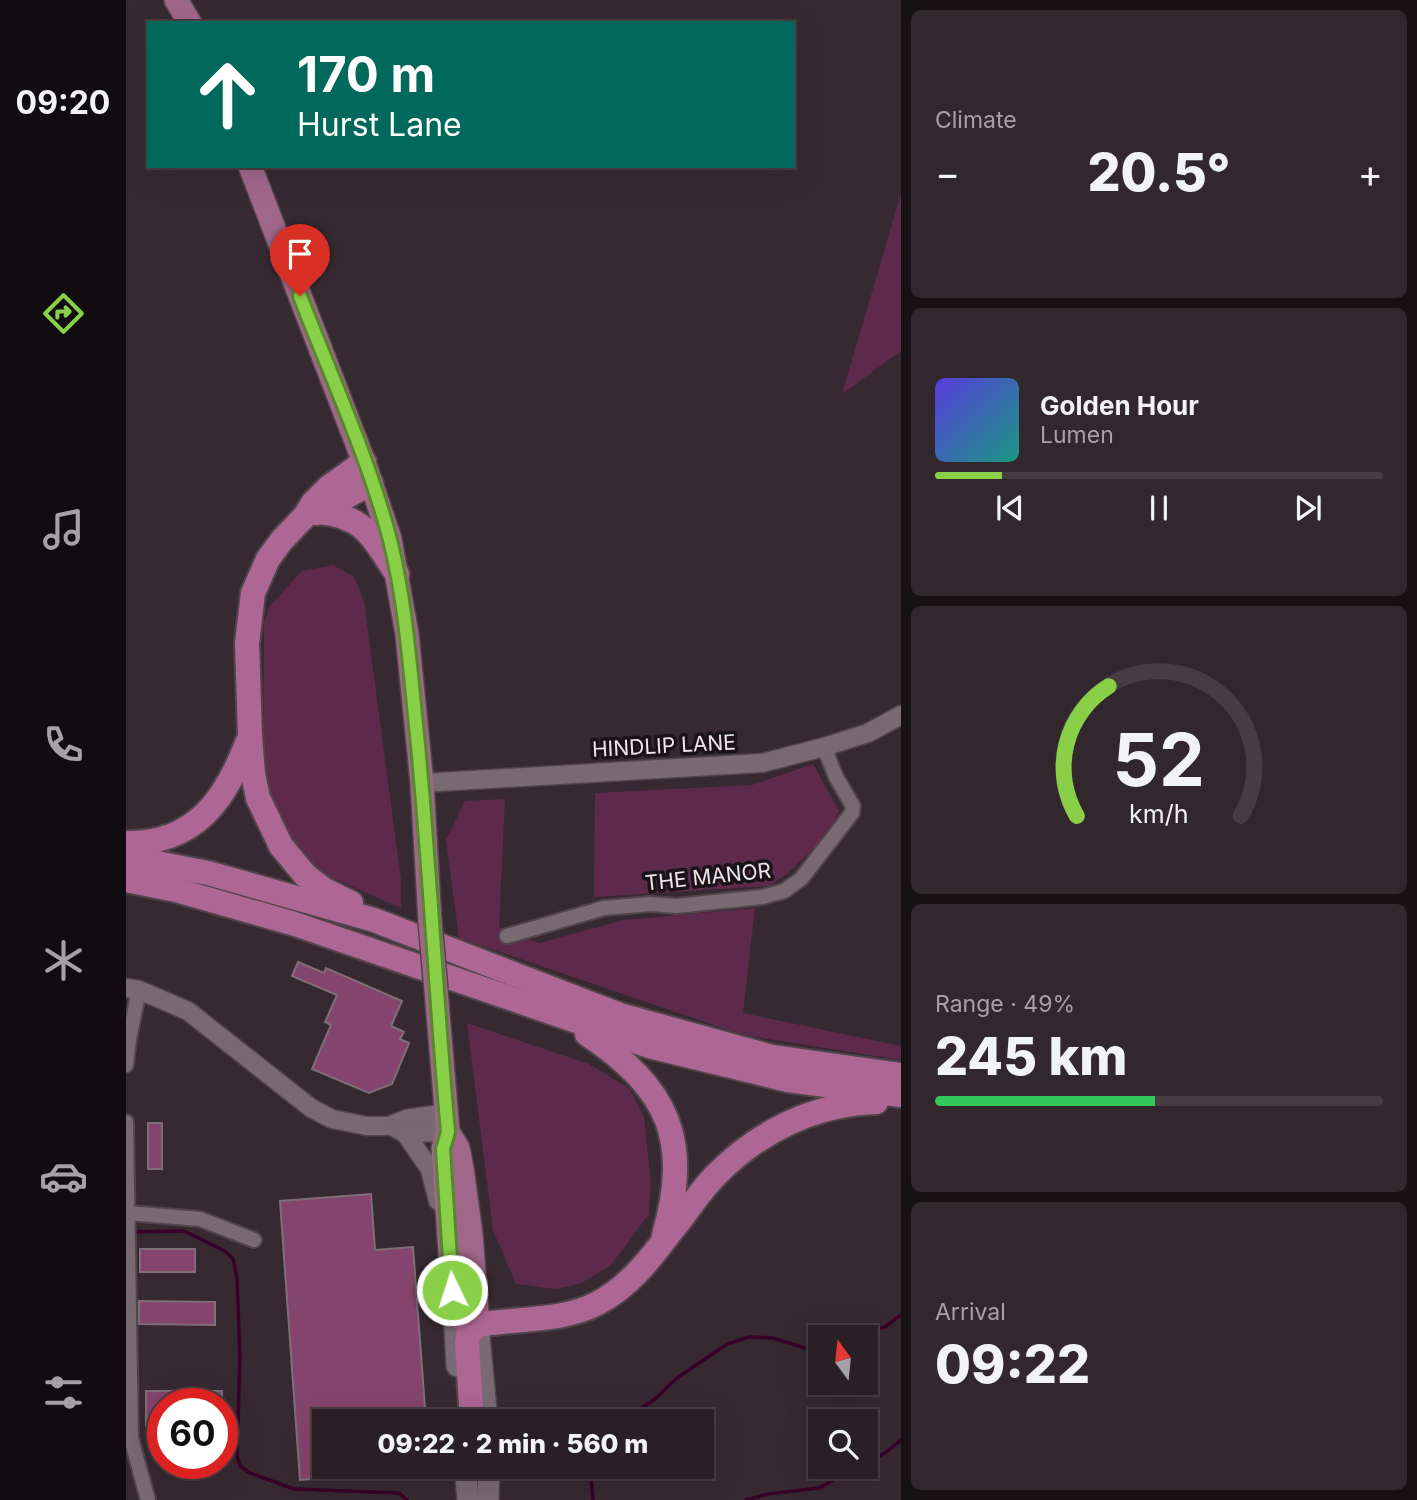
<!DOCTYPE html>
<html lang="en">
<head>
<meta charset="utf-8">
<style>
  :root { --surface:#291f25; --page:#31272d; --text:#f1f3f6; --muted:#a5a2a7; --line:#453d42; --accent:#89cf48 }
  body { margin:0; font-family:Inter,sans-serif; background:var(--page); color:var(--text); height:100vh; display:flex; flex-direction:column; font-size:26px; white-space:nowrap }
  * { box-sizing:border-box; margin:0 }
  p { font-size:23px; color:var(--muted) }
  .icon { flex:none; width:38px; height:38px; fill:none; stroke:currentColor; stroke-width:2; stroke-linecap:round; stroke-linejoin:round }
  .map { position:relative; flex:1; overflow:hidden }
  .sheet { display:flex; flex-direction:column; gap:10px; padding:10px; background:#171114; width:516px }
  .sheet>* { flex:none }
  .guide { position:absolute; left:21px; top:21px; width:648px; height:147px; border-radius:0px; box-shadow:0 7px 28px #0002,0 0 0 2px var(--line); background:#00695c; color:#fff; overflow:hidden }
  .needle { width:46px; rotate:345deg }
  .tools { position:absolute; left:682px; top:1325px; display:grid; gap:14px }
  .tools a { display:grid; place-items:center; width:70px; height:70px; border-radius:0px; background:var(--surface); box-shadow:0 7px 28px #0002,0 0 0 2px var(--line); font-size:35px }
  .speed { position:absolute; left:21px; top:1388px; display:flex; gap:14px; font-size:35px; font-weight:700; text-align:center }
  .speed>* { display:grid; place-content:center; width:91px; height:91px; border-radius:50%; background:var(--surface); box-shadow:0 7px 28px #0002,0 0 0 2px var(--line); line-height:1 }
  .speed .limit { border:10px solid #d22; background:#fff; color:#111 }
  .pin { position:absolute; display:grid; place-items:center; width:60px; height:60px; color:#fff; margin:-72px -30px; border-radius:50% 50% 50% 0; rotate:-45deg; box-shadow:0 0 7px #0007 }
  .pin .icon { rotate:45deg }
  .me { position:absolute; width:77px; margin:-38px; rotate:356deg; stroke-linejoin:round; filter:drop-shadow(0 0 5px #0008) }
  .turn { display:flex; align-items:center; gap:24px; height:147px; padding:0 35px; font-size:32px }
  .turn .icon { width:91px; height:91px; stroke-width:2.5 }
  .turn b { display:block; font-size:49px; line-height:60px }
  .big { font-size:52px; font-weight:800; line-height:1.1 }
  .sheet .card { flex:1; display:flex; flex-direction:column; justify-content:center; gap:10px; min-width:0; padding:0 24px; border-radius:10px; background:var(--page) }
  .sheet .dial { align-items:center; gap:0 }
  .dial svg { height:182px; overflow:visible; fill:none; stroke:var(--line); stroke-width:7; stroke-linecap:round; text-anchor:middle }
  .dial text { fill:var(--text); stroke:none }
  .song { display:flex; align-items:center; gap:21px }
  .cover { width:84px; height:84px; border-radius:10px; background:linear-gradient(135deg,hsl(250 70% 55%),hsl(170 70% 35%)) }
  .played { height:7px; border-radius:4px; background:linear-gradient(90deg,var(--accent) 15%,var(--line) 15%) }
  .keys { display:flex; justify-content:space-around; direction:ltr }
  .heat { display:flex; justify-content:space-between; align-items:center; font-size:38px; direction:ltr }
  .charge { height:10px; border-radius:5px; background:linear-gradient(90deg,#34c759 49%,var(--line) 0) }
  .trip { position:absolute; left:186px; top:1409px; width:402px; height:70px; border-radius:0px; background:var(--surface); box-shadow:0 7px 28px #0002,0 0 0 2px var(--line); font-weight:800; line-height:70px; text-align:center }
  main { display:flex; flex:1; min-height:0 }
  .tab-bar { display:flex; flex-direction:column; width:126px; justify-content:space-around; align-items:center; background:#100c0f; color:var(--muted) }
  .tab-bar .icon { width:49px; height:49px }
  .tab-bar .current { color:var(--accent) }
  .tab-bar b { font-size:32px; color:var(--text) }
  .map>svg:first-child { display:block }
  .green { fill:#5d2a4b }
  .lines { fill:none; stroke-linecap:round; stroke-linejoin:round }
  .stream { stroke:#380028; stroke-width:3.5 }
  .building { fill:#85446d; stroke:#7e6e78; stroke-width:2 }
  .minor-casing { stroke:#50454b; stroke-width:18 }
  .tertiary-casing { stroke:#50454b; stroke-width:21 }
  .secondary-casing { stroke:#50454b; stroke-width:24 }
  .primary-casing { stroke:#50454b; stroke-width:26 }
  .trunk-casing { stroke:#50454b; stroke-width:28 }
  .minor { stroke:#796972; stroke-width:14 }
  .tertiary { stroke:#796972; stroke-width:18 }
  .secondary { stroke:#796972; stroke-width:21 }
  .primary { stroke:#a1678b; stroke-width:23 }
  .trunk { stroke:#ae6694; stroke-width:24 }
  .primary-bridge-casing { stroke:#50454b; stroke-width:26; stroke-linecap:butt }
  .primary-bridge { stroke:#a1678b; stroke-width:23 }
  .route-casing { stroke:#59872f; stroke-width:18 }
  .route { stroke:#89cf48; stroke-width:12 }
  .labels { text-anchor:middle; stroke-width:7; stroke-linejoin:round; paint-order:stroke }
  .street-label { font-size:21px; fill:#eee5ea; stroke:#1a1418 }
</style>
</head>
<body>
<main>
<nav class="tab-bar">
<b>09:20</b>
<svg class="icon current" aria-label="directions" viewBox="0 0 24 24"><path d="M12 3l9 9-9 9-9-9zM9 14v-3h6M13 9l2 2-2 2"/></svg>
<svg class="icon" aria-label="music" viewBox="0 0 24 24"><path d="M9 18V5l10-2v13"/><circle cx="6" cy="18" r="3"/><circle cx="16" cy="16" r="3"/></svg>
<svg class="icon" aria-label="phone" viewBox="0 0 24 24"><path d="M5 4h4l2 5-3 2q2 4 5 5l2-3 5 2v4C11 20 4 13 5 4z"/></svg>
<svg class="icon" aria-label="climate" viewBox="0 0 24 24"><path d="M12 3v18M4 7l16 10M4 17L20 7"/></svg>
<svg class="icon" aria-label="car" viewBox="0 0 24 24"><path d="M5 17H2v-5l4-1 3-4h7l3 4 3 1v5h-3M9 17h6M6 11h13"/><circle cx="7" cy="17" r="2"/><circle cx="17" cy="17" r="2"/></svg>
<svg class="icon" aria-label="filters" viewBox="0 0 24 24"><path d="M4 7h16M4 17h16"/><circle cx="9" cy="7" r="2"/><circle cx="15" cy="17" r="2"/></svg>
</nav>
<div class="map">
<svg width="775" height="1500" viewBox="0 0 775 1500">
  <rect width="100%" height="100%" fill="#372931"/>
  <!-- green -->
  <g class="green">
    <polygon points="775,194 775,351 716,394"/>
    <polygon points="207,565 228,577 238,601 275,880 275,908 193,872 161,837 137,777 138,623 144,606 176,571"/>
    <polygon points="687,764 713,811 701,836 662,873 643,886 468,897 469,793 626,785"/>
    <polygon points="379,799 373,927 413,943 498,920 629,908 617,1013 775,1046 775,1060 617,1035 333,938 320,840 339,801"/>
    <polygon points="341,1023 463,1064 504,1089 518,1117 525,1183 523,1214 485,1265 454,1284 429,1289 390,1284 367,1230"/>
  </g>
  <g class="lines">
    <!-- stream -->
    <g class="stream">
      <polyline points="6,1232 58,1231 99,1251 107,1259 111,1278 114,1357 111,1456 114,1466 124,1473 168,1489 273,1493 281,1500"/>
      <polyline points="722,1337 759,1327 775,1315"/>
      <polyline points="495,1421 528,1400 551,1378 601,1344 623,1337 647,1338 679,1348 695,1344"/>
      <polyline points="740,1463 759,1453 775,1440"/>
      <polyline points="464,1466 467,1500"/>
      <polyline points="620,1500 642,1494 693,1488 734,1466"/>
    </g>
  </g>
  <!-- building -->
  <g class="building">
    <polygon points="172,962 198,973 200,968 276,1001 265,1026 278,1032 274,1039 283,1043 266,1084 243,1093 186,1069 205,1025 199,1022 211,995 166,976"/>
    <rect x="22" y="1123" width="14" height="46"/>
    <polygon points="245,1194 249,1250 287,1247 300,1421 198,1421 198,1466 258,1466 258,1474 174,1480 154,1201"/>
    <rect x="14" y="1249" width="55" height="23"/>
    <polygon points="13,1301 89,1302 89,1325 13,1324"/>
    <polygon points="20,1391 96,1391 96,1404 37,1404 37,1452 25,1452 25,1426 20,1426"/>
  </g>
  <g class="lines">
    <!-- minor casing -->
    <g class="minor-casing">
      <g id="minor">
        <polyline points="381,936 478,908 524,904 550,906 636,897 658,891 675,879 726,813 727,806 710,777 698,747"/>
        <polyline points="0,1065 3,1039 13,990"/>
        <polyline points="0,1122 5,1438 22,1500"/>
        <polyline points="2,1213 74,1219 128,1240"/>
      </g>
    </g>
    <!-- tertiary casing -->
    <g class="tertiary-casing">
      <g id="tertiary">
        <polyline points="296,783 636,763 698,747 742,733 775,715"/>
        <polyline points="0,988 13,990 62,1011 185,1108 206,1119 241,1126 263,1126 280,1119 321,1113"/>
        <polyline points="271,1129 279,1133 322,1132"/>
        <polyline points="279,1133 304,1169 312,1201"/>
      </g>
    </g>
    <!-- secondary casing -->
    <g class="secondary-casing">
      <g id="secondary">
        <polyline points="328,1310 331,1366"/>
        <polyline points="352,1325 361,1421"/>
        <polyline points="339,1466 342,1500"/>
        <polyline points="362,1500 363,1466"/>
      </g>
    </g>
    <!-- primary casing -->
    <g class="primary-casing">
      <g id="primary">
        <polyline points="50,0 64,23"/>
        <polyline points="124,166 238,462 264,539 281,634 296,783 304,922"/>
        <polyline points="310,990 322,1132 317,1149 328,1310"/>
        <polyline points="322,1132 332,1148 336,1168 345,1234 352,1325"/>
      </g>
    </g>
    <!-- trunk casing -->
    <g class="trunk-casing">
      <g id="trunk">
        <path d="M194,512C241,517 247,539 271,574"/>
        <polyline points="190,513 245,483"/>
        <path d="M0,843C68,844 99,801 121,743"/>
        <polyline points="0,857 82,873 248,920 494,1015 646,1057 775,1075"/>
        <polyline points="0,880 50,890 169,924 523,1046 662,1080 775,1095"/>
        <polyline points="225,903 197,889 179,875 155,846 132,798 127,774 124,736 121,643 127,593 142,559 156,540 179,516 187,503 203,487 238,462"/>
        <path d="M461,1034C542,1088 566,1140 538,1235"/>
        <path d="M328,1310L340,1322L352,1325C391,1318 436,1322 472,1303C504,1286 525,1258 547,1229C561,1212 574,1191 590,1175C632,1132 688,1104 750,1102"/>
        <polyline points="346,1421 341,1344 342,1335 352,1325"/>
      </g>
    </g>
    <!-- minor -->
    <use href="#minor" class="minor"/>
    <!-- tertiary -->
    <use href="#tertiary" class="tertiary"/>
    <!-- secondary -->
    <use href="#secondary" class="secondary"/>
    <!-- primary -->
    <use href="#primary" class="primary"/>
    <!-- trunk -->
    <use href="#trunk" class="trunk"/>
    <!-- primary-bridge casing -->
    <g class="primary-bridge-casing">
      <polyline id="primary-bridge" points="304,922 310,990"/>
    </g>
    <!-- primary-bridge -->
    <use href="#primary-bridge" class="primary-bridge"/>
  </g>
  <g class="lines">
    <!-- route casing -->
    <g class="route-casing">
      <path id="route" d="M174,296C204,374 243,459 264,540C280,603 284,670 291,735C304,867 310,999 322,1132L317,1149L326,1290"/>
    </g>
    <!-- route -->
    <use href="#route" class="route"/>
  </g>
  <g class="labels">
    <!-- street labels -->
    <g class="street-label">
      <text transform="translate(538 746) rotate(-3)" y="7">HINDLIP LANE</text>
      <text transform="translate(582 877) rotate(-6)" y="7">THE MANOR</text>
    </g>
  </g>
</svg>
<div class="tools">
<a><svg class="needle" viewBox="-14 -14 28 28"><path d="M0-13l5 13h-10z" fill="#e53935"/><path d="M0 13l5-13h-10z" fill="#a5a2a7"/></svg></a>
<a><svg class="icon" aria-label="search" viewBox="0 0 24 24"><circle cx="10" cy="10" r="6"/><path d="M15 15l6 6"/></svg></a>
</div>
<div class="speed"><div class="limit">60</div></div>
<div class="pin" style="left:174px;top:296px;background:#d93025"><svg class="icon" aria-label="arrive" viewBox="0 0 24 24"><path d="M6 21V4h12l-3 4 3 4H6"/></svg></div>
<svg class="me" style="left:326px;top:1290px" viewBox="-20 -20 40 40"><circle r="17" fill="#89cf48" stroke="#fff" stroke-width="3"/><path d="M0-11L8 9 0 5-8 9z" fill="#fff"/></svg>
<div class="trip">09:22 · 2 min · 560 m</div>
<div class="guide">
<div class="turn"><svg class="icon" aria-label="ahead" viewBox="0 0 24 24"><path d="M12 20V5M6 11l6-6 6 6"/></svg><div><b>170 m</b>Hurst Lane</div></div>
</div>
</div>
<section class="sheet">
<div class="card"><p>Climate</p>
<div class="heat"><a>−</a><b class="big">20.5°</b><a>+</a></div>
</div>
<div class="card">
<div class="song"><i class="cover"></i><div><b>Golden Hour</b><p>Lumen</p></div></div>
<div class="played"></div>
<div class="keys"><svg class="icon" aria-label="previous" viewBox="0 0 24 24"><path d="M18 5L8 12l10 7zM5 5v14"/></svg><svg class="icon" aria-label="pause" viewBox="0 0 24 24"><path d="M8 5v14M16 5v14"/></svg><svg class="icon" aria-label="next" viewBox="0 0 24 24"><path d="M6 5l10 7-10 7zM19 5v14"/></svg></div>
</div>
<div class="card dial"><svg viewBox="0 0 100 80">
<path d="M14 69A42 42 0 1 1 86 69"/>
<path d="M14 69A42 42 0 0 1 28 12" stroke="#89cf48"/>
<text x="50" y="56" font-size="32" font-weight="700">52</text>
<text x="50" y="72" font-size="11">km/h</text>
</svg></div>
<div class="card"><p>Range · 49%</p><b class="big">245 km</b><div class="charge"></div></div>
<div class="card"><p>Arrival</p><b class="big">09:22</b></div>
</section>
</main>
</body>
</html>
